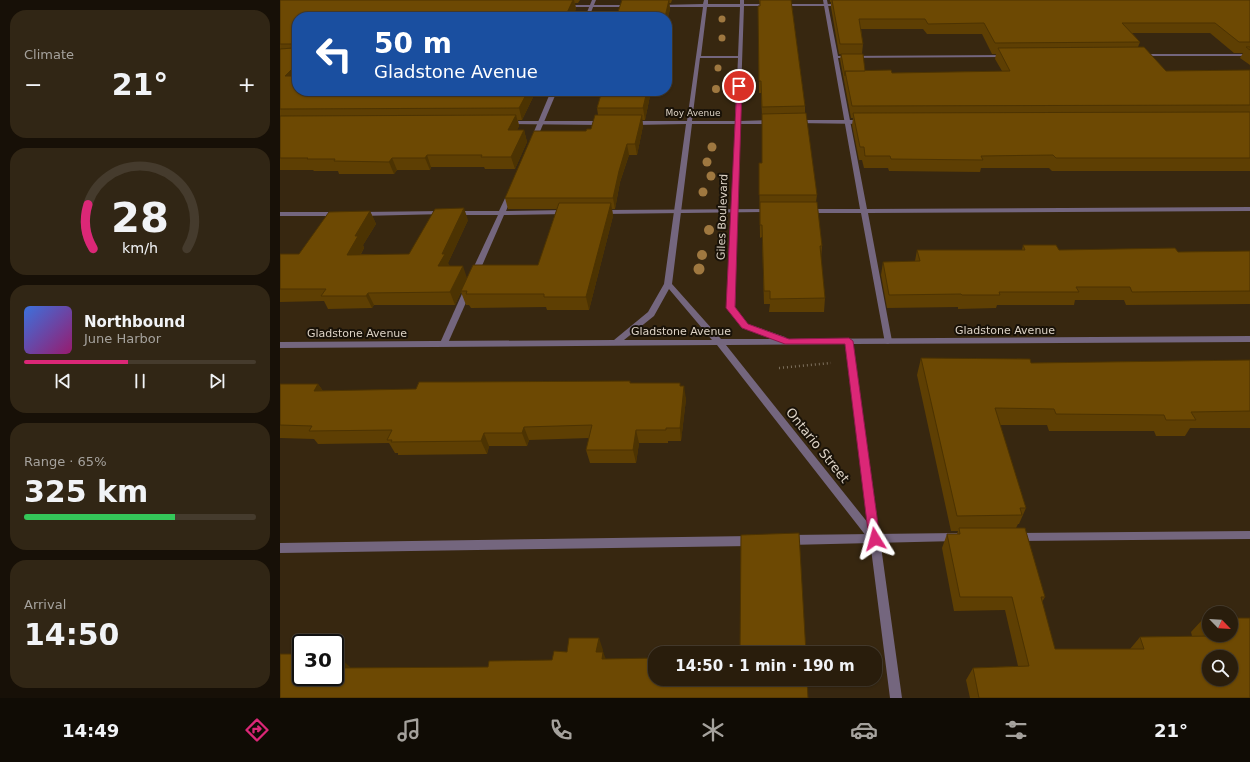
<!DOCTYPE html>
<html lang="en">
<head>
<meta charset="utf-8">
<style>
  :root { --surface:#291d0c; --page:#312615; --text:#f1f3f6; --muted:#a5a29d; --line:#453b2d; --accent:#db2777 }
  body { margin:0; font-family:"DejaVu Sans",sans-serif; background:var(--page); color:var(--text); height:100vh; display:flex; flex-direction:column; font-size:15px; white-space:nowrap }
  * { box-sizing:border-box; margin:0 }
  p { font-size:13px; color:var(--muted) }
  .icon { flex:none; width:22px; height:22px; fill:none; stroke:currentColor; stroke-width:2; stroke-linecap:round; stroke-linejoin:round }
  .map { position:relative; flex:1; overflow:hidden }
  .panel { display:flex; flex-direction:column; gap:10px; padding:10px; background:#171007; width:280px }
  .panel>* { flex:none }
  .hud { position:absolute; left:12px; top:12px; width:380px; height:84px; border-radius:16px; box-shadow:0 1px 3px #0004,0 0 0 1px var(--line); background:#1a4fa0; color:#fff; overflow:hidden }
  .needle { width:26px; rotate:115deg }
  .tools { position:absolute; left:922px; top:606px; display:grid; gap:8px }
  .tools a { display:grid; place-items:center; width:36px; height:36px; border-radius:50%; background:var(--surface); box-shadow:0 1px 3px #0004,0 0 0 1px var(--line); font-size:20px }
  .speed { position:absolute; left:12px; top:634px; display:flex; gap:8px; font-size:20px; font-weight:700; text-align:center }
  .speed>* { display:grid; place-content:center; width:52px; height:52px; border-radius:50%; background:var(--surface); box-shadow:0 1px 3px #0004,0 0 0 1px var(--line); line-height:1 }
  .speed .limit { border:2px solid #111; border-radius:6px; background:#fff; color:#111 }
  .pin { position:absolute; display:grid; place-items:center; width:34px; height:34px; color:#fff; margin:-17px; border:2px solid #fff; border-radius:50%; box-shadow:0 1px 4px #0007 }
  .me { position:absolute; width:44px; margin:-22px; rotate:352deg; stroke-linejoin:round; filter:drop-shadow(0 0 3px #0008) }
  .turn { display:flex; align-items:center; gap:14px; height:84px; padding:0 16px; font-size:18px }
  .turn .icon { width:52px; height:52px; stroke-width:2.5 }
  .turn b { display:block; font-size:28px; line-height:34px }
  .big { font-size:30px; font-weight:600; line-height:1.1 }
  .panel .widget { flex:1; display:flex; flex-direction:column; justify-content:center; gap:6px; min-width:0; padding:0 14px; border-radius:16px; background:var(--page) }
  .panel .dial { align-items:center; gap:0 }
  .dial svg { height:104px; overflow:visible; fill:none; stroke:var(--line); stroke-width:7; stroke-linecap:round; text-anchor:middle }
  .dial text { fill:var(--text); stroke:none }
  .song { display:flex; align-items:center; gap:12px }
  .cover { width:48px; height:48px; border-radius:6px; background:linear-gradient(135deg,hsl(220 70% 55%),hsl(320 70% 35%)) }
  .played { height:4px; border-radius:2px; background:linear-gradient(90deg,var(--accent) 45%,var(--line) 45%) }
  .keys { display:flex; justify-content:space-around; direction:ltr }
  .heat { display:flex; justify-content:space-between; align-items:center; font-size:22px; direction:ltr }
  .charge { height:6px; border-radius:3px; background:linear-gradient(90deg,#34c759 65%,var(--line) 0) }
  .trip { position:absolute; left:368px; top:646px; width:234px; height:40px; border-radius:16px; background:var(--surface); box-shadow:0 1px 3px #0004,0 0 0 1px var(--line); font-weight:600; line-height:40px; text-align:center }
  .tabs { display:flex; height:64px; justify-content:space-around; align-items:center; background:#100c05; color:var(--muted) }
  .tabs .icon { width:28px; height:28px }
  .tabs .active { color:var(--accent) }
  .tabs b { font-size:18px; color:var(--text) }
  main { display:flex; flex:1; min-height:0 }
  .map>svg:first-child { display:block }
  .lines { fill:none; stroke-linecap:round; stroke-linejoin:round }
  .path { stroke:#7d705d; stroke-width:2.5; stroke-dasharray:1 3; stroke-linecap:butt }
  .lane { fill:#74667e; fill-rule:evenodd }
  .street { fill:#74667e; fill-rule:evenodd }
  .tree { fill:#9f7840 }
  .wall { fill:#5e3f03; fill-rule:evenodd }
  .shaded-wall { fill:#4c3302 }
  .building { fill:#6d4903; stroke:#4c3302; fill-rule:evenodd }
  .route { fill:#db2777; stroke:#8e194d }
  .labels { text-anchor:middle; stroke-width:4; stroke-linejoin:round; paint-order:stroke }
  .far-street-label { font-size:9px; fill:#ddd3c6; stroke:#191208 }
  .street-label { font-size:11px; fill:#ddd3c6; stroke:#191208 }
  .near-street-label { font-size:13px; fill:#ddd3c6; stroke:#191208 }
</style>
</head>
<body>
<main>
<section class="panel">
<div class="widget"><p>Climate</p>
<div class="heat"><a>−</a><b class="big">21°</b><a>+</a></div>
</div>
<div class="widget dial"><svg viewBox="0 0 100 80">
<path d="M14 69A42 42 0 1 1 86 69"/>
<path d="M14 69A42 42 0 0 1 10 35" stroke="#db2777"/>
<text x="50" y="56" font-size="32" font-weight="700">28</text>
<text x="50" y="72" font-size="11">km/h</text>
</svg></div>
<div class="widget">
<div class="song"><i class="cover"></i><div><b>Northbound</b><p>June Harbor</p></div></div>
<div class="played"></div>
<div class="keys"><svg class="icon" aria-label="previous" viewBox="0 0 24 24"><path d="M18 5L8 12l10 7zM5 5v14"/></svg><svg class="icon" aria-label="pause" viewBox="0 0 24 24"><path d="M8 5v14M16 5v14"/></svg><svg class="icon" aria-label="next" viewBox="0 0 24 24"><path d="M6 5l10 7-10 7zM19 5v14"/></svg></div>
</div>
<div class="widget"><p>Range · 65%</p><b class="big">325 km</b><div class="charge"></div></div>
<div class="widget"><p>Arrival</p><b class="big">14:50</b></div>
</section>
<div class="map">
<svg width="970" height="698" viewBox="0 0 970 698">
  <rect width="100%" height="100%" fill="#372710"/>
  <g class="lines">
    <!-- path -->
    <polyline class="path" points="499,368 551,363"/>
    <!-- lane -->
    <g class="lane">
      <polygon points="312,0 316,0 309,17 305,17"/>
      <polygon points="543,0 547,0 558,56 725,55 727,56 725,57 558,58 587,209 970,207 970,211 588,213 612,341 608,344 605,343 581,213 529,213 526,211 529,209 580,209"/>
      <polygon points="859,54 970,54 970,56 861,56 859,55"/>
      <polygon points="271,91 277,91 256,141 251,142 250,141"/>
      <polygon points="230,192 233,194 226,211 287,210 290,212 287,214 224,215 198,275 197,277 191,277 190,275 218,215 175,215 172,213 175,211 219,211 227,194"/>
      <polygon points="489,209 491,210 491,212 323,214 320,212 323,210"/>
      <polygon points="163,211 165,212 165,214 81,216 78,214 81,212"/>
      <polygon points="0,212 59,212 62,214 59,216 0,216"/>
      <polygon points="185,287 188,287 192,289 168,343 167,345 161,345 160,343"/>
      <polygon points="970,531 970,539 737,541 733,540 732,537 733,534 737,533"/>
      <polygon points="677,533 681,534 682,537 681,540 677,541 509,545 505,543 504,540 505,537 509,535"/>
      <polygon points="471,536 475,538 476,541 475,544 471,546 0,553 0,543"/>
    </g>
    <!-- street -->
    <g class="street">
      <path d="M424,0H428V4H460V0H464V4H489L491,5L489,6H464L460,121L491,120L494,122L491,124H460L455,308L468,324L505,337L506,339L970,336V342L573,344L622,698H610L590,541L437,345L0,348V342L334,340L368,312L384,284L406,124L353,125L350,123L353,121H407L423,7H379L377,6L379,5L423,4ZM427,7H460L458,56H421ZM420,58H458L455,121H412ZM412,124H455L447,308L462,328L494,339H441L392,284ZM389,289L432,340H344L374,316ZM565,344L588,523L446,345Z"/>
      <polygon points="500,4 561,4 563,5 561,6 501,6 499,5"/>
      <polygon points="285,5 351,5 353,6 351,7 284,7 283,6"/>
      <polygon points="517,120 583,120 586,122 583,124 515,123 514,122"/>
      <polygon points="229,121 323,121 326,123 323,125 227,124 227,122"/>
    </g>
  </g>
  <!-- trees -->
  <g class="tree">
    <circle cx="442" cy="19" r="3.5"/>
    <circle cx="442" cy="38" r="3.5"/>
    <circle cx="438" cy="68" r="3.5"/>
    <circle cx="436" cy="89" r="4"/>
    <circle cx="432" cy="147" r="4.5"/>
    <circle cx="427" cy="162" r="4.5"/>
    <circle cx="431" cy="176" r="4.5"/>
    <circle cx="423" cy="192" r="4.5"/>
    <circle cx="429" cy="230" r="5"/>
    <circle cx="422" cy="255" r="5"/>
    <circle cx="419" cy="269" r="5.5"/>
  </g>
  <!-- wall -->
  <g class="wall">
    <polygon points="0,0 300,0 298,3 295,3 296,9 292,17 17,17 17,91 256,91 242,120 238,120 239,126 237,130 244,130 247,142 235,169 205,169 204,167 151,167 150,170 117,170 114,174 59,174 58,171 34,171 33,170 0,170"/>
    <polygon points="342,0 392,0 391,3 389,3 390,9 387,21 387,17 338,17 338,12"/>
    <polygon points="479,0 511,0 525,106 525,113 537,195 536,202 542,246 541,259 545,298 544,312 489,312 490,304 484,304 482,237 480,238 479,163 482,163 482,117 481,93 479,93 478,6 480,6"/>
    <path d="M550,0H970V65L960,58L963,53H954L930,33H852L860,42L858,47L886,71L970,70V171H772L769,168H701L700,172L609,171L608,168H584L582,160H579L572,125L573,118H571L560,59L561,54H559L551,7V2H550ZM581,29H643L647,34H702L712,54H716L715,59L722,71L612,73L585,71L582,54L583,44Z"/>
    <polygon points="322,91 371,91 365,120 362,120 363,126 357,155 349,155 340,182 335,209 332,209 333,216 309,310 267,310 266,307 191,308 189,305 186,305 181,292 175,305 94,305 92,308 48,309 44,301 0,302 0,254 19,254 90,211 96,224 83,245 84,248 81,254 129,254 188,220 168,263 169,266 187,278 258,265 277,209 228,209 225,198 306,131 311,129 318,115 317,108"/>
    <polygon points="743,245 779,250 898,252 970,251 970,304 846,305 844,300 795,300 794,305 717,305 716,308 678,309 678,307 607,308 601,275 603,262 635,261 637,250 742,250"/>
    <polygon points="641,358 751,363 970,360 970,428 910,428 905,436 876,436 874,431 769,431 767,425 720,425 746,508 739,524 738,524 736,528 765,597 762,602 775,649 850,649 860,637 912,636 911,632 923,619 929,619 929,635 951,635 970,698 690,698 686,680 693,668 738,666 725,610 674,611 662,548 667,534 677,534 678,531 671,531 637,375"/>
    <polygon points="350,381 350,383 401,386 406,399 401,441 388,441 388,443 359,443 356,463 310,463 306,450 309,438 249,440 247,446 209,446 207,454 118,455 118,453 115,453 109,443 38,444 34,439 0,438 0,384 38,384 43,391 136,389"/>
  </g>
  <!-- shaded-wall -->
  <g class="shaded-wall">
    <polygon points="293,0 294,0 296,9 292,17 285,17"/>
    <polygon points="389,0 390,9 387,21 387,17 385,17"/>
    <polygon points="17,64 17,81 5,76"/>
    <polygon points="248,91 256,91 242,120 239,108"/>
    <polygon points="367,91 371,91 365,120 363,108"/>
    <polygon points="236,115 239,126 232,142 228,130"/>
    <polygon points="362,115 363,126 357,155 355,144"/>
    <polygon points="244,130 247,142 235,169 231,157"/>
    <polygon points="347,144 349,155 340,182 335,209 333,198 339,171"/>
    <polygon points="147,155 151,167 150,170 145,158"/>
    <polygon points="112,158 117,170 114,174 109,162"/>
    <polygon points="331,203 333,216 309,310 306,297"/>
    <polygon points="184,208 188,220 168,263 170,266 158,266 162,254"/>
    <polygon points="90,211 96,224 83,245 84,248 73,267 67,255 75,236"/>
    <polygon points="183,266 187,278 175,305 170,292"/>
    <polygon points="88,293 94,305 92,308 86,296"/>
    <polygon points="38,384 47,397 34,391"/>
    <polygon points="404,386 406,399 401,441 400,428"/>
    <polygon points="244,427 249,440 247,446 242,433"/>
    <polygon points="356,430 359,443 356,463 353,450"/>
    <polygon points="204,433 209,446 207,454 201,441"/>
    <polygon points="319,638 323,650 321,665 316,652"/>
    <polygon points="323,652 328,664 322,659"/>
    <polygon points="57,655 70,667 65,680 55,671 55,660"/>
  </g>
  <!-- building -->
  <g class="building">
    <polygon points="0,0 293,0 285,17 17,17 17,64 5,76 17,76 17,91 248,91 239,108 0,109 0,49 13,48 12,44 0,44"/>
    <polygon points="342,0 389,0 385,17 346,17 347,15 345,15 346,12 338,12"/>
    <polygon points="480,0 511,0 525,106 482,107 481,81 479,81 478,6 480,6"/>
    <polygon points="552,0 970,0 970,42 959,42 935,23 842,23 860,42 715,43 704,23 648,24 645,19 579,19 583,44 560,44"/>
    <polygon points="864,47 886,71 970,70 970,105 572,106 565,71 611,70 612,73 730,71 718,48"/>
    <polygon points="966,47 970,47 970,50"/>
    <polygon points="561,54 583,54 585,71 565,71 565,76"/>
    <polygon points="322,91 367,91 363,108 317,108"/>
    <polygon points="970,112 970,158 776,158 773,155 701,156 703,160 611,159 610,156 585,156 584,147 580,147 573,113"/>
    <polygon points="526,113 537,195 479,195 479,163 482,163 482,114"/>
    <polygon points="236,115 228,130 244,130 231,157 201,157 202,155 147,155 145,158 112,158 109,162 54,161 55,159 27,159 28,158 0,158 0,116"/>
    <polygon points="315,115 362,115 355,144 347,144 339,171 333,198 225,198 254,131 306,131 307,129 311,129"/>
    <polygon points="480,202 537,202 542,246 540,246 545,298 490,299 490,291 484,291 482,225 480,225"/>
    <polygon points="279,203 331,203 306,297 264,297 264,294 186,294 187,291 181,291 193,265 258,265"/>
    <polygon points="184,208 162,254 165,254 158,266 183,266 170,292 88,293 86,296 41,296 46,289 0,289 0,254 19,254 49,212 90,211 75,236 78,236 67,255 129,254 155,209"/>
    <polygon points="743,245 776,245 779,250 895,248 898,252 970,251 970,291 852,292 850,287 796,287 799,292 719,292 720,295 682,295 681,294 609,295 603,262 640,261 637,250 745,250"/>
    <polygon points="641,358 750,359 751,363 970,360 970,411 911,412 916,420 886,420 884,415 776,414 774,409 715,408 746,508 740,508 742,515 677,516"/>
    <polygon points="350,381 350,383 400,383 400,386 404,386 400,428 386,428 386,430 356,430 353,450 306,450 312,425 244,427 242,433 204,433 201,441 111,442 112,440 107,440 112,430 29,431 32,426 0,425 0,384 38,384 34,391 136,389 139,382 177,382"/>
    <path d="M679,528H745L765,597H761L775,649H864L860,637L931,636L930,635H951V618H970V698H699L693,668L749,666L732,597H680L667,534H680ZM929,657H951V679H929Z"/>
    <polygon points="519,533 526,653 460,653 461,535"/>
    <polygon points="923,619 929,619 929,632"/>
    <polygon points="289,638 319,638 316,652 323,652 322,659 375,658 375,679 527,679 528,698 0,698 0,654 21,654 21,677 55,677 55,668 208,667 209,661 272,660 274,651 287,652"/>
    <polygon points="55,655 57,655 55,660"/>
  </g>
  <!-- route -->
  <polygon class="route" points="457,84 462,86 455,307 468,324 509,339 569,338 573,341 600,539 599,542 595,544 591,542 589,539 565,344 505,344 462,328 446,308"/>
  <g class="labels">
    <!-- far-street labels -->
    <g class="far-street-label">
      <text x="413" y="116">Moy Avenue</text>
    </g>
    <!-- street labels -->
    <g class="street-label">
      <text transform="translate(442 217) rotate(-88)" y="4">Giles Boulevard</text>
      <text x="725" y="334">Gladstone Avenue</text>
      <text x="401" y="335">Gladstone Avenue</text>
      <text x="77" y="337">Gladstone Avenue</text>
    </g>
    <!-- near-street labels -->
    <g class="near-street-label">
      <text transform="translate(538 445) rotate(51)" y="5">Ontario Street</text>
    </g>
  </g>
</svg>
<div class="tools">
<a><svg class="needle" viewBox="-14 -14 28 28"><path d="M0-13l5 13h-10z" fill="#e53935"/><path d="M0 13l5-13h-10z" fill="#a5a29d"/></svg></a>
<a><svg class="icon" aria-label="search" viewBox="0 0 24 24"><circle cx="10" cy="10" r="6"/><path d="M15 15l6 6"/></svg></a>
</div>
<div class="speed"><div class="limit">30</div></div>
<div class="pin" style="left:459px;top:86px;background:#d93025"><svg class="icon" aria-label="arrive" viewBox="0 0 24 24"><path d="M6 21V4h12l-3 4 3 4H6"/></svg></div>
<svg class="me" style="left:595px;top:539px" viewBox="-20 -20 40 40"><path d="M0-17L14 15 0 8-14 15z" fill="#db2777" stroke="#fff" stroke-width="4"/></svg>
<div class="trip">14:50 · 1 min · 190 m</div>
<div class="hud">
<div class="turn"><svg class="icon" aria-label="left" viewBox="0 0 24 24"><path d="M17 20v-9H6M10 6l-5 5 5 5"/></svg><div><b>50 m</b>Gladstone Avenue</div></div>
</div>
</div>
</main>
<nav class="tabs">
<b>14:49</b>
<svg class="icon active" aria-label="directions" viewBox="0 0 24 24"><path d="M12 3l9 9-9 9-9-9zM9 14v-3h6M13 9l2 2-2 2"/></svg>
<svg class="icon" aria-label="music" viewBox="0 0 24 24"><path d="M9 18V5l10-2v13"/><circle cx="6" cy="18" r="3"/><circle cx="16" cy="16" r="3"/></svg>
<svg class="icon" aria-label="phone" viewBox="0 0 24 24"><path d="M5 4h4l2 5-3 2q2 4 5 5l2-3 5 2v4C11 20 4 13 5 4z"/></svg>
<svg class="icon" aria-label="climate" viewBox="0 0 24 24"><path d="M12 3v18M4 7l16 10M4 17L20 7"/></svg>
<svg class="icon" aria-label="car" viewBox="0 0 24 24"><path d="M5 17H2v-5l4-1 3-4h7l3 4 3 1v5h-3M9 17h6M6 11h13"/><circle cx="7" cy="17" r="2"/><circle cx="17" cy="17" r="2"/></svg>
<svg class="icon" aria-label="filters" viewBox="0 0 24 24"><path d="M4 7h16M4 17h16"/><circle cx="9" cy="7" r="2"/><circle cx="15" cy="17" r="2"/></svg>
<b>21°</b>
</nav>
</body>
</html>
